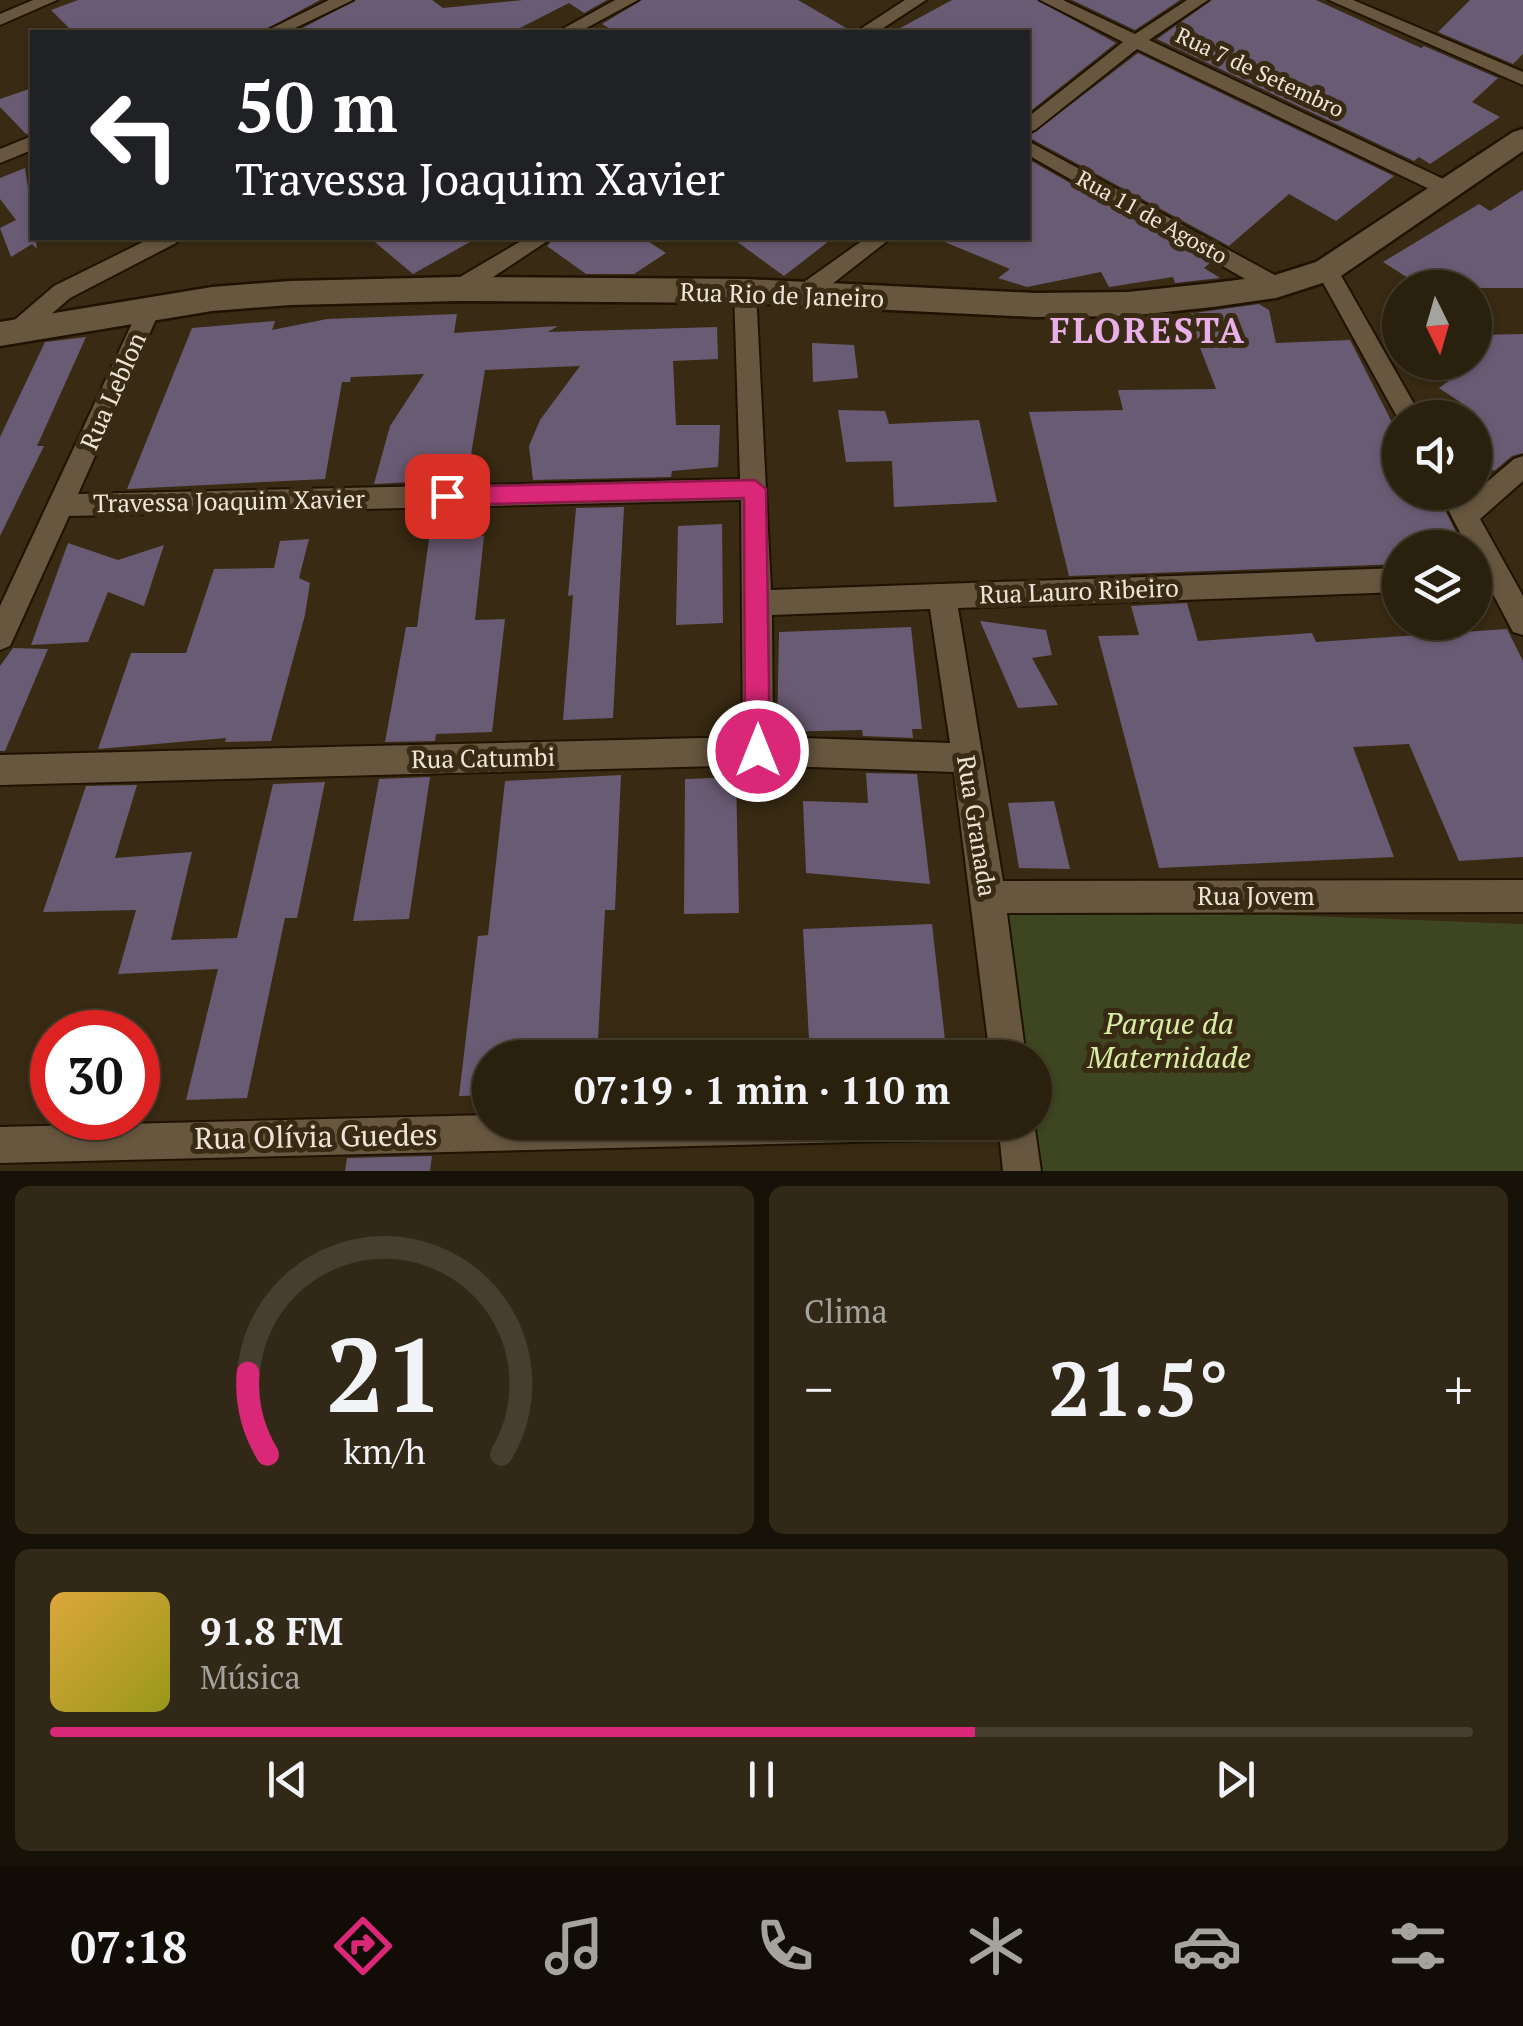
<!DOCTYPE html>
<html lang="pt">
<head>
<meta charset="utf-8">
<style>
  :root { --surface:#2a200e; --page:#322817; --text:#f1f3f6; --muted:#a5a39e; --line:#463e2e; --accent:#db2777 }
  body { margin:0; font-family:"PT Serif",serif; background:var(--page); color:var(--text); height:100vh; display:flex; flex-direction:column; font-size:38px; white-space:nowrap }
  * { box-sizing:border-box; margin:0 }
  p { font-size:32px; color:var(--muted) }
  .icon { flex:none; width:55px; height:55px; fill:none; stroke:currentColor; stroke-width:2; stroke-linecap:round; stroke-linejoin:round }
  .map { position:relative; height:1171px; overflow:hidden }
  .side { display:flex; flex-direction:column; gap:15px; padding:15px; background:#171208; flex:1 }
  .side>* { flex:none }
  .hud { position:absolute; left:30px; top:30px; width:1000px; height:210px; border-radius:0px; box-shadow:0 2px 8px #0004,0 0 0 2px var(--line); background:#202124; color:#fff; overflow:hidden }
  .needle { width:65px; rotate:175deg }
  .controls { position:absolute; left:1382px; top:270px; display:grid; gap:20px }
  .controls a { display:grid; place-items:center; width:110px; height:110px; border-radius:50%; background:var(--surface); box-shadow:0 2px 8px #0004,0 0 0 2px var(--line); font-size:50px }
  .speed { position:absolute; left:30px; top:1010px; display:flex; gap:20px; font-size:50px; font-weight:700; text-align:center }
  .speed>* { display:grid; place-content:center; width:130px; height:130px; border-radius:50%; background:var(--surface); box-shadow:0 2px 8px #0004,0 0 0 2px var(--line); line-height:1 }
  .speed .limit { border:15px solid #d22; background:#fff; color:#111 }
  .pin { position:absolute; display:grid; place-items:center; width:85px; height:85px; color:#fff; margin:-42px; border-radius:20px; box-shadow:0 5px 15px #0006 }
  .me { position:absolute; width:110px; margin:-55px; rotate:0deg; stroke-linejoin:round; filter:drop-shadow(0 0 8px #0008) }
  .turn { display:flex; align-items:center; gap:35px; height:210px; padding:0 40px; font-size:45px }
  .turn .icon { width:130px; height:130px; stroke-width:2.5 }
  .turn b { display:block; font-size:70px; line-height:85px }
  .big { font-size:75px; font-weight:700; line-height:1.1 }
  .side .card { flex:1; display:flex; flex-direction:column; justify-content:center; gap:15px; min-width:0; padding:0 35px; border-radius:15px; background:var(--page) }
  .side .dial { align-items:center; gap:0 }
  .dial svg { height:260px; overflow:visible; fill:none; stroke:var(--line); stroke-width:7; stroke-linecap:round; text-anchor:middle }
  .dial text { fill:var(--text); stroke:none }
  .song { display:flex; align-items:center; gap:30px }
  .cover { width:120px; height:120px; border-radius:15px; background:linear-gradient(135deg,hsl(40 70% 55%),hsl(60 70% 35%)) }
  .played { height:10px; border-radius:5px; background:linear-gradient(90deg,var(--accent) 65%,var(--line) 65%) }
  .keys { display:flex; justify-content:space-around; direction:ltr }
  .heat { display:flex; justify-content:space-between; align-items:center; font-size:55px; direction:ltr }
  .side .tiles { flex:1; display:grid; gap:15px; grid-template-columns:1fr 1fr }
  .card:last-child { grid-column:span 2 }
  .trip { position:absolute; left:472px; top:1040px; width:580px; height:100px; border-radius:50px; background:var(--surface); box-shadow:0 2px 8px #0004,0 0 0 2px var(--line); font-weight:700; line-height:100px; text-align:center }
  .dock { display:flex; height:160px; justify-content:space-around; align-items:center; background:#110d06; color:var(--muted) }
  .dock .icon { width:70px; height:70px }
  .dock .active { color:var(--accent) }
  .dock b { font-size:45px; color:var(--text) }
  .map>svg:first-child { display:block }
  .green { fill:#3d4620 }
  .building { fill:#695b73 }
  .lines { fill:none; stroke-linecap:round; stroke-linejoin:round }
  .street-casing { stroke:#1f1200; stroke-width:4 }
  .secondary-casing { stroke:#1f1200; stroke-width:5 }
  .street { fill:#67573f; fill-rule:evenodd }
  .secondary { fill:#67573f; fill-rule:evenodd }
  .route { fill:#db2777; stroke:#8e194d; stroke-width:2.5 }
  .labels { text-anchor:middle; stroke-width:10; stroke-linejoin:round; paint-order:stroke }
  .far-street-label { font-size:22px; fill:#ede4d6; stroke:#382a13 }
  .street-label { font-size:25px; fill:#ede4d6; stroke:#382a13 }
  .near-park-label { font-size:30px; font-style:italic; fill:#d9eea4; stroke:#382a13 }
  .near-street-label { font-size:30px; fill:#ede4d6; stroke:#382a13 }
  .district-label { font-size:35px; font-weight:bold; letter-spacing:2.5px; fill:#e9afe8; stroke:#382a13 }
</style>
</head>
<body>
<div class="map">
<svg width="1523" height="1171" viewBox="0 0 1523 1171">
  <rect width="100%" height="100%" fill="#382a13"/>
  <!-- green -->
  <polygon class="green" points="1014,905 1523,924 1523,1171 1036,1171 1029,1123 1035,1122 1035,1058 1020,1057 1004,925"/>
  <!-- building -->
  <g class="building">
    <polygon points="78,0 320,0 261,32 73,32 51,10"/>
    <polygon points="356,0 432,0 443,8 523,0 607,0 584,13 569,3 512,32 295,32"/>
    <polygon points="642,0 798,0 853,32 615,32 602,24"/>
    <polygon points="952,0 1037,0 1116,43 1028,113 1028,32 893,32"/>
    <polygon points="1072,0 1180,0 1135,30"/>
    <polygon points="1212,0 1316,0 1421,48 1424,46 1498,78 1472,102 1500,117 1430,164 1419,157 1414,161 1157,39"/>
    <polygon points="1470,0 1523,0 1523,54 1513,64 1438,32"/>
    <polygon points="1138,53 1394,176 1336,221 1289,194 1229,246 1028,137"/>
    <polygon points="32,88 32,133 26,134 0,107 0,99"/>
    <polygon points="1028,159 1210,263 1204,268 1220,278 1175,283 1173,277 1109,287 1101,272 1027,287 998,278 1010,269 935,238 1028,238"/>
    <polygon points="25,168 37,249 32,244 11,257 0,228 16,220 0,199 0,178"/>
    <polygon points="1523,190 1523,288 1424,288 1383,262 1479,204 1490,211"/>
    <polygon points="370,238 477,238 413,274"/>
    <polygon points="555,238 643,238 666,253 634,274 586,274 547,246"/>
    <polygon points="732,238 833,238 784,276"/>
    <polygon points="1259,304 1269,310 1276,343 1350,340 1400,438 1400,494 1436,492 1464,548 1400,548 1400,564 1069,576 1029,412 1123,410 1118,390 1216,389 1187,314"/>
    <polygon points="457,314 454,333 558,326 548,332 717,327 718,359 673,361 676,425 720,425 718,467 672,471 671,477 533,480 529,446 540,420 580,366 485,370 467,479 374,484 390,426 424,374 351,377 350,382 342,382 325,479 127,489 192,328 275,321 272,330 327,319"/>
    <polygon points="1523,334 1523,453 1512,456 1494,471 1475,459 1475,412 1439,388 1475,362 1475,335"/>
    <polygon points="86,337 37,446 44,446 0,536 0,437 45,342"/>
    <polygon points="812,343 854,345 858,378 813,382"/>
    <polygon points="838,410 885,411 889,424 979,420 997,502 894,507 892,461 846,462"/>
    <polygon points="624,507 613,718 563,720 573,595 568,596 576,508"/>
    <polygon points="722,524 723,623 676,625 678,526"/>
    <polygon points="484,536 475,620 505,619 492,732 436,734 435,741 385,742 406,627 417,627 429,539"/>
    <polygon points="309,539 299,578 310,583 305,615 271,741 225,742 226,738 98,749 131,653 186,653 214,569 274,568 280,541"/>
    <polygon points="68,543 118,560 164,545 144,606 108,592 88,642 31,645"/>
    <polygon points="1187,603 1198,641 1312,633 1316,642 1507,629 1523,661 1523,857 1459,861 1409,744 1353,747 1394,857 1159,868 1098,636 1139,635 1131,606"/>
    <polygon points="980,621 1046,630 1052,655 1032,658 1058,705 1018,708"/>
    <polygon points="911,627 922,729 912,729 913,738 863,736 862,730 777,732 779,632"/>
    <polygon points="13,648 48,649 5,751 0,751 0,666"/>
    <polygon points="866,773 917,774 930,884 806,873 803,801 868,803"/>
    <polygon points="621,775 615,910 605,910 597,1058 490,1058 490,1095 459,1096 478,936 488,935 505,781"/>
    <polygon points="430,777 409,919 353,921 379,779"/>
    <polygon points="736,777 739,913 684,914 685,779"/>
    <polygon points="325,782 297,918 285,918 247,1098 186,1100 218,969 118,974 136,910 43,912 86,786 137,785 115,858 192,852 171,940 237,938 273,784"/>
    <polygon points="1054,801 1070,869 1019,868 1008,803"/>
    <polygon points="932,924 947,1058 810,1058 803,929"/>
    <polygon points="432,1156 430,1171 345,1171 347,1158"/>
  </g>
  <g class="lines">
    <!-- street casing -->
    <g class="street-casing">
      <g id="street">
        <polygon points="33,0 57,0 0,25 0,14"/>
        <polygon points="329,0 353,0 287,32 264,32"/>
        <polygon points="615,0 638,0 579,32 557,32"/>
        <polygon points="905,0 926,0 877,32 856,32"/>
        <polygon points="1040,0 1063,0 1135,34 1187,0 1208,0 1149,40 1456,185 1459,190 1456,195 1442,195 1137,49 1035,130 1028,132 1028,117 1123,42"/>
        <polygon points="1329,0 1353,0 1523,72 1523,85"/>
        <polygon points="32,136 32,150 0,163 0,149"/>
        <polygon points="1028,141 1284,280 1287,286 1276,294 1268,292 1028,155"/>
        <polygon points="151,238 179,238 176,243 70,298 27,335 11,335 7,329 11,323 54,286"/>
        <polygon points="526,238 552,238 466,295 450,295 447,289 450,283"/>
        <polygon points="866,238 891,238 813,299 797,299 794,293 797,287"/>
        <polygon points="1327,262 1335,265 1422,418 1400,418 1400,422 1316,270"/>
        <path d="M745,283L756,291L771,590L1400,568V592L958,608L1003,881L1523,880V912L1007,913L1026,1058H990L954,772L758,765L0,785V755L743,737L741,500L69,516L10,646L0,650V606L142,302L150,300L161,308L78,494L740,479L734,291ZM930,609L950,743L773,737L772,615Z"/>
        <polygon points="1523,456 1523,481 1480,519 1523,596 1523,635 1513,632 1475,560 1475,548 1468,548 1439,492 1466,492 1468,498 1514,459"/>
        <polygon points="490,1115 490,1122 950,1122 945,1135 932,1140 0,1163 0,1127"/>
        <polygon points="998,1122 1034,1122 1041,1171 1003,1171"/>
      </g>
    </g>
    <!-- secondary casing -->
    <g class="secondary-casing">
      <polygon id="secondary" points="1523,129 1523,151 1338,278 1276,298 1213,307 1128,316 1035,317 745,303 458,301 290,305 212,311 0,346 0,322 212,287 290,281 458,277 745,279 1035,293 1128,292 1213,283 1275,275 1316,262 1513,132"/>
    </g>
    <!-- street -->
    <use href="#street" class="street"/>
    <!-- secondary -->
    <use href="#secondary" class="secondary"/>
  </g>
  <!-- route -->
  <polygon class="route" points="755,480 766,489 770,751 766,759 758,763 749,759 745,751 744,498 447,505 436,496 447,487"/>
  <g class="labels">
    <!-- far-street labels -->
    <g class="far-street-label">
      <text transform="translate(1260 72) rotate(25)" y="8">Rua 7 de Setembro</text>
      <text transform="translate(1152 217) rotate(29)" y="8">Rua 11 de Agosto</text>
    </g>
    <!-- street labels -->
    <g class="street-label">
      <text transform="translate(782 295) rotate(2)" y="9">Rua Rio de Janeiro</text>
      <text transform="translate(113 391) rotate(-66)" y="9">Rua Leblon</text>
      <text transform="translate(229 501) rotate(-1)" y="9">Travessa Joaquim Xavier</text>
      <text transform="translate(1079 591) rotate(-2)" y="9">Rua Lauro Ribeiro</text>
      <text transform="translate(483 758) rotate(-1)" y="9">Rua Catumbi</text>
      <text transform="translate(977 826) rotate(81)" y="9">Rua Granada</text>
      <text x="1256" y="905">Rua Jovem</text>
    </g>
    <!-- near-park labels -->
    <g class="near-park-label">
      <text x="1169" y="1034">Parque da<tspan x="1169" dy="34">Maternidade</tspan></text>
    </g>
    <!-- near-street labels -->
    <g class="near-street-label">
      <text transform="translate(316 1137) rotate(-1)" y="10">Rua Olívia Guedes</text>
    </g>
    <!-- district labels -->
    <g class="district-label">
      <text x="1148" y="343">FLORESTA</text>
    </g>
  </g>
</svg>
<div class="controls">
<a><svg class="needle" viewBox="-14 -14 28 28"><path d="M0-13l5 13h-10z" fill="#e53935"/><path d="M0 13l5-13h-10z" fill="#a5a39e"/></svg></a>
<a><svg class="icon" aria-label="sound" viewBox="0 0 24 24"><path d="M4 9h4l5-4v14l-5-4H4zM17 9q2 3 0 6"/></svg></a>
<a><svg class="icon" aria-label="layers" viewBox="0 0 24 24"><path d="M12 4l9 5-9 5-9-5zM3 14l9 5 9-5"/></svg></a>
</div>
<div class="speed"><div class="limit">30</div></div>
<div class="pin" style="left:447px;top:496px;background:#d93025"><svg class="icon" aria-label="arrive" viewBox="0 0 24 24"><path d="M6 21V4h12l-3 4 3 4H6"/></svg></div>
<svg class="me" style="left:758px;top:751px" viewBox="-20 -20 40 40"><circle r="17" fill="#db2777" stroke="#fff" stroke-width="3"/><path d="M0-11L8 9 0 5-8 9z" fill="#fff"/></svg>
<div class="trip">07:19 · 1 min · 110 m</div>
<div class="hud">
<div class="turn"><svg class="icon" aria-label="left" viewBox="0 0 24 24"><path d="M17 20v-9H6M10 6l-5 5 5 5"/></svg><div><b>50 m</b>Travessa Joaquim Xavier</div></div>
</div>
</div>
<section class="side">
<div class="tiles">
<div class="card dial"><svg viewBox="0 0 100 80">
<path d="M14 69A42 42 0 1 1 86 69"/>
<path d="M14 69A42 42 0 0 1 8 44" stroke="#db2777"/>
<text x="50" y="56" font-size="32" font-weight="700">21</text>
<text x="50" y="72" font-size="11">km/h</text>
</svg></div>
<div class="card"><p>Clima</p>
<div class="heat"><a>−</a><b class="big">21.5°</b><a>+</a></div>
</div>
<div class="card">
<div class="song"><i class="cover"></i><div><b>91.8 FM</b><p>Música</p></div></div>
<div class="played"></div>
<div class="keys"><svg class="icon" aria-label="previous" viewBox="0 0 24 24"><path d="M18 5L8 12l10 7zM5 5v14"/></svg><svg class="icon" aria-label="pause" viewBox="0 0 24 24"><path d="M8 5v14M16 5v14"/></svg><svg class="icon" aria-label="next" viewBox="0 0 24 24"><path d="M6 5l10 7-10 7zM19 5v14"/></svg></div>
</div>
</div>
</section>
<nav class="dock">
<b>07:18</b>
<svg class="icon active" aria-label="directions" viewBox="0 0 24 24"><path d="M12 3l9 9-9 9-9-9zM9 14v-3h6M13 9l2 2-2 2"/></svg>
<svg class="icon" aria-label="music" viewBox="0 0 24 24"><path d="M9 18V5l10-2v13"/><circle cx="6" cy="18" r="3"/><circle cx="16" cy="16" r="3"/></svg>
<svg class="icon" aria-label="phone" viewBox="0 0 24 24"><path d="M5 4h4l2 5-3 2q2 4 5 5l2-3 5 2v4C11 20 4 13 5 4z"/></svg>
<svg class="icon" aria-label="climate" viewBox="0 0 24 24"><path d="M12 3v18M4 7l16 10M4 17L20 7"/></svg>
<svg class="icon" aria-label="car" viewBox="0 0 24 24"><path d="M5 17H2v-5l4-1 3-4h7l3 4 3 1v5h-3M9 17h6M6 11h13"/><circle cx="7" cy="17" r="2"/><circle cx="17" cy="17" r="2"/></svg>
<svg class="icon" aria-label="filters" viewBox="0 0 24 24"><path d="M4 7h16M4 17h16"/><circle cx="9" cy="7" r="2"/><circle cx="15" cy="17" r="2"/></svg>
</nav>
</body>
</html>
